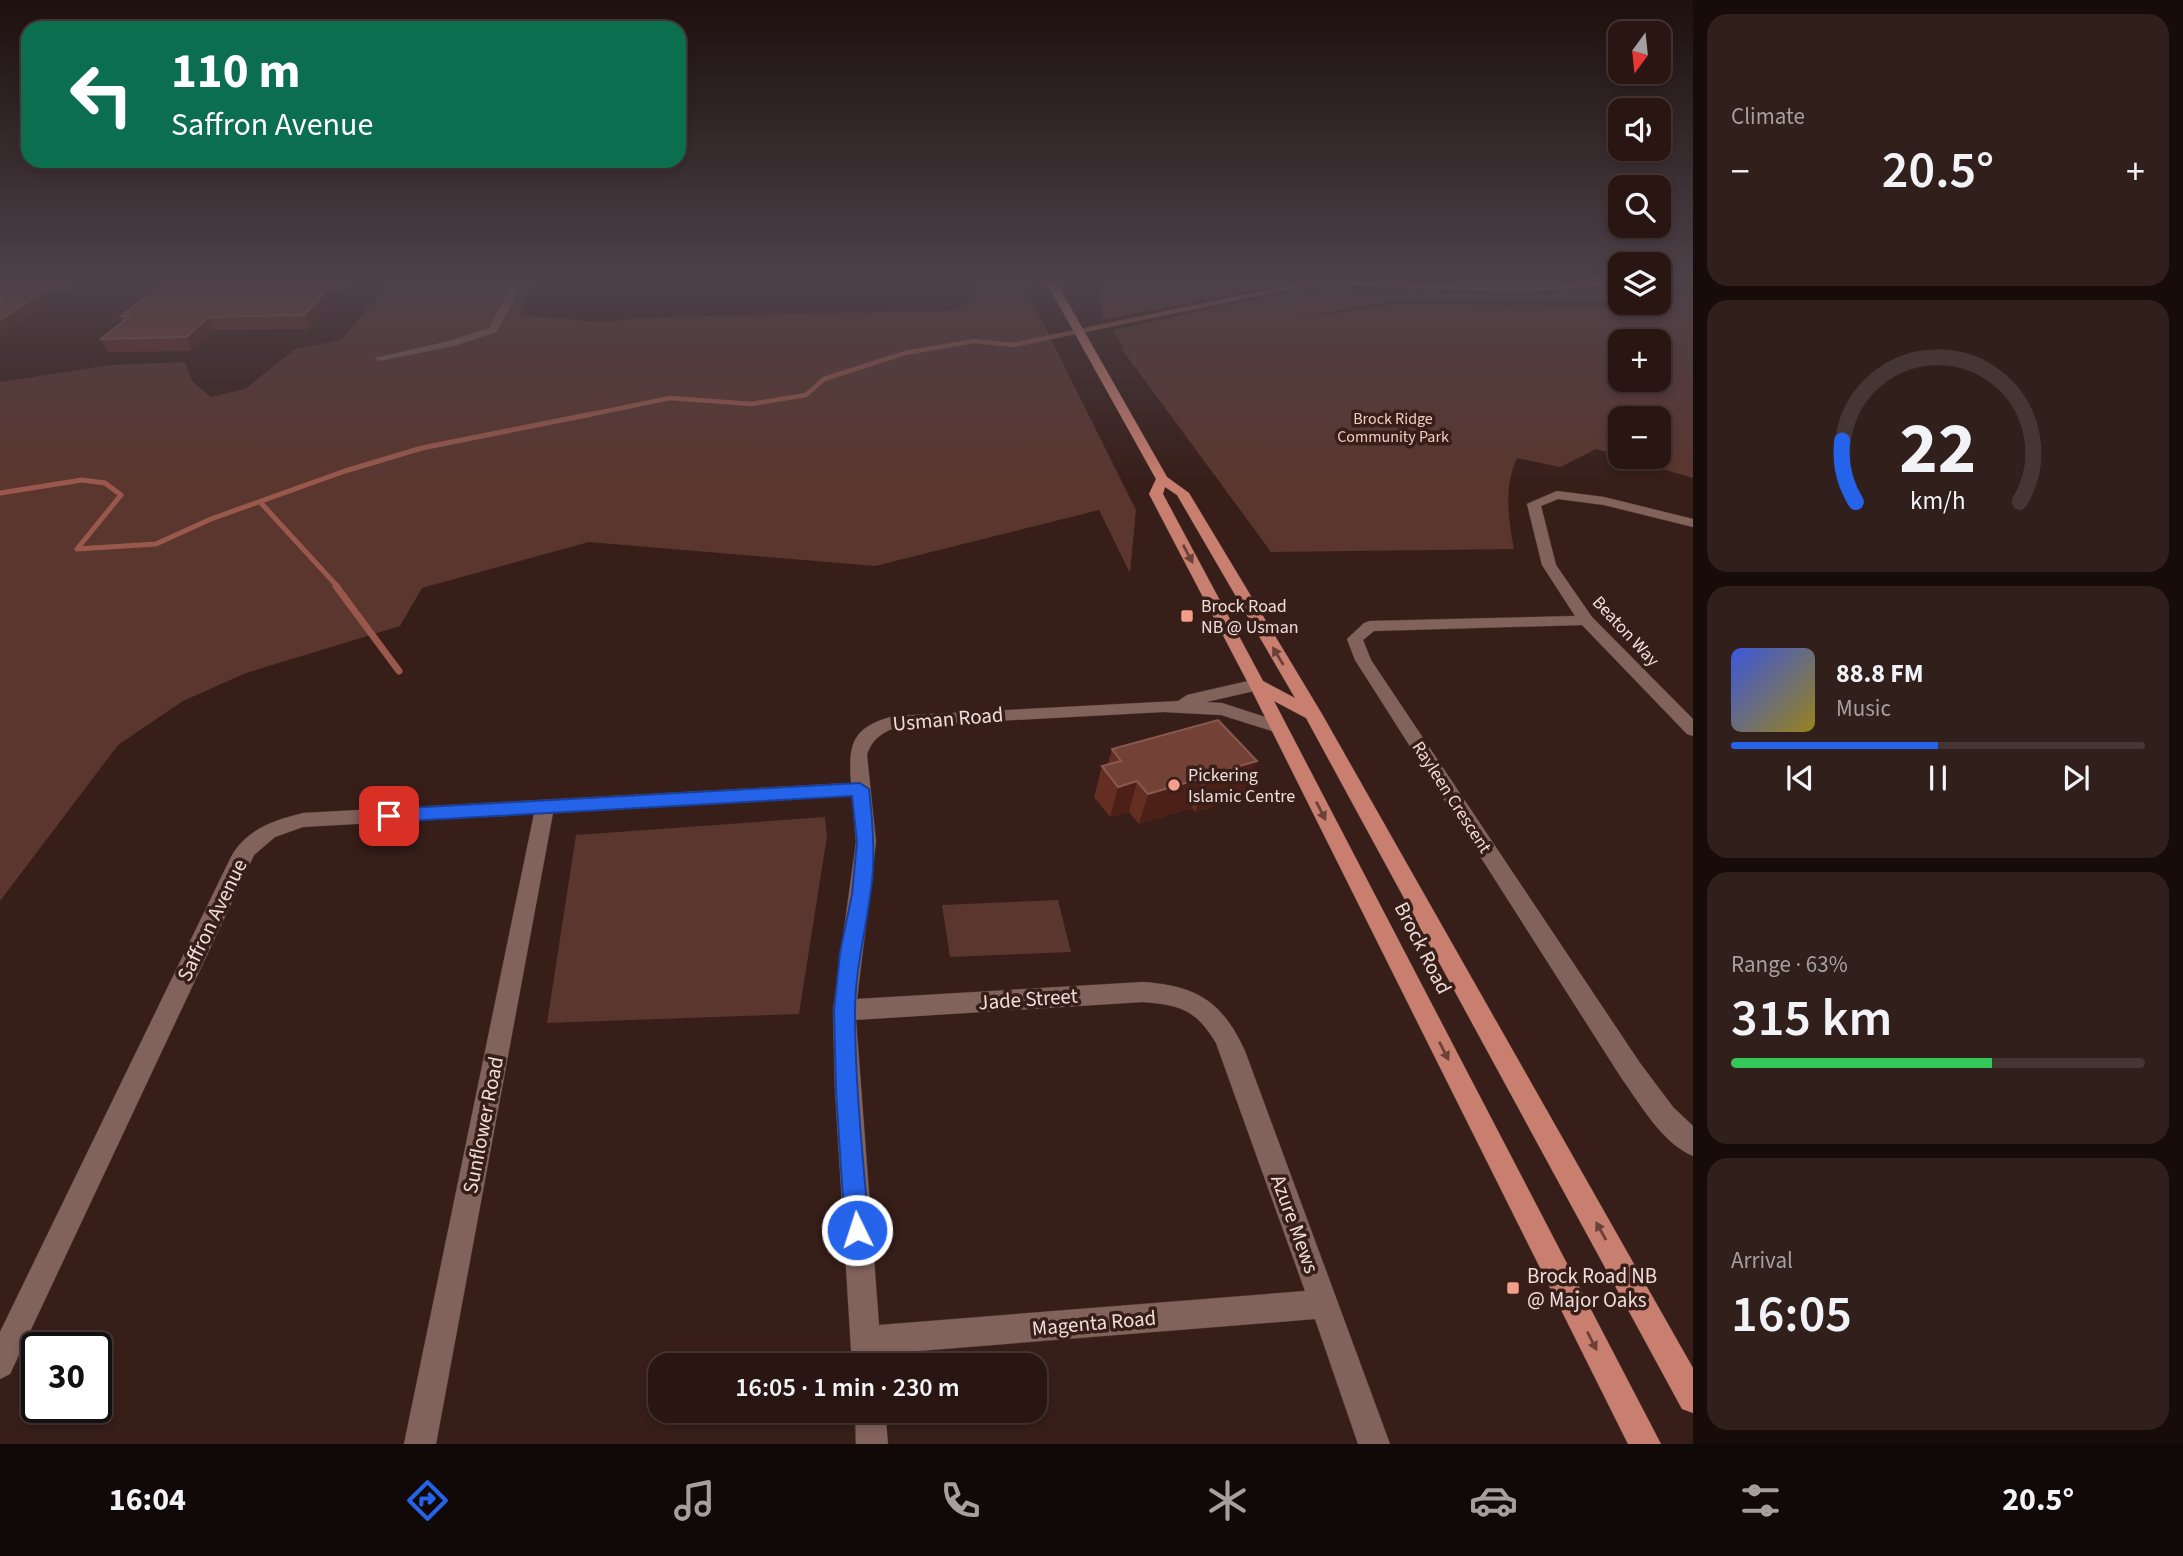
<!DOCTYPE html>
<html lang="en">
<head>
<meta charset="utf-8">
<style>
  :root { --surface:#291613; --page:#311f1c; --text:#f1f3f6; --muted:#a59fa0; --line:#453533; --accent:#2563eb }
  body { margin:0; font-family:"Source Sans 3",sans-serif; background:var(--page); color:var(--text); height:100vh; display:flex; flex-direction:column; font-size:26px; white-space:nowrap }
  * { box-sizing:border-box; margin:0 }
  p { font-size:23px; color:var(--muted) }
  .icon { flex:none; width:38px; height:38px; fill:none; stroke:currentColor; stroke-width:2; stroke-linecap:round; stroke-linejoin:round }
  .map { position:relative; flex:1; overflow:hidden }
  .side { display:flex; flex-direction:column; gap:14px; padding:14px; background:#170c0a; width:490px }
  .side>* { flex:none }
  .banner { position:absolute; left:21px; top:21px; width:665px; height:147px; border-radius:21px; box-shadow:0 4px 10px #0003,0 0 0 2px var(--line); background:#0b6e4f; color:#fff; overflow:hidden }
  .needle { width:46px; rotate:195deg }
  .controls { position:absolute; left:1608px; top:21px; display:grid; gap:14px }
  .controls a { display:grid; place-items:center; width:63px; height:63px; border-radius:14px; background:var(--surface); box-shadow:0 4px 10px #0003,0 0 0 2px var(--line); font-size:35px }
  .speed { position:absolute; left:21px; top:1332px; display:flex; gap:14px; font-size:35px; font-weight:700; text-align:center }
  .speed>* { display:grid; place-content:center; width:91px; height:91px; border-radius:50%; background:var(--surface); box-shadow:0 4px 10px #0003,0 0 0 2px var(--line); line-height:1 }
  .speed .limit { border:4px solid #111; border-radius:10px; background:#fff; color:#111 }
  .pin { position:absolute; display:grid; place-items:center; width:60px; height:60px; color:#fff; margin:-30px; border-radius:14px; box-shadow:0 4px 10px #0006 }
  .me { position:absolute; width:77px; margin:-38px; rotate:356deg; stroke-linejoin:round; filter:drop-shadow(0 0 5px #0008) }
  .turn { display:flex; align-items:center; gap:24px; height:147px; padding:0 35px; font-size:32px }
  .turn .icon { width:91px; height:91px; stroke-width:2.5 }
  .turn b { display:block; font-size:49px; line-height:60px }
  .big { font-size:52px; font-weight:600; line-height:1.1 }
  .side .widget { flex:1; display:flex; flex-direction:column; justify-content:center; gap:10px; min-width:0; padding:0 24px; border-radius:21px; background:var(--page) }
  .side .dial { align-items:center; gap:0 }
  .dial svg { height:182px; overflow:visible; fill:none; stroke:var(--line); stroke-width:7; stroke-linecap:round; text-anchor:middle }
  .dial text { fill:var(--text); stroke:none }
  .song { display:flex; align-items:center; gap:21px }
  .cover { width:84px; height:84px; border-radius:10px; background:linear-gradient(135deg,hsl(230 70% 55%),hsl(50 70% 35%)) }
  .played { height:7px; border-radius:4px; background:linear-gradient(90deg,var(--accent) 50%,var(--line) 50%) }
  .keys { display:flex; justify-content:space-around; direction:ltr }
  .heat { display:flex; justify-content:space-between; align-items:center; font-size:38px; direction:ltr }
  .charge { height:10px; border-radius:5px; background:linear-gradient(90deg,#34c759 63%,var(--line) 0) }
  .trip { position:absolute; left:648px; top:1353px; width:399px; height:70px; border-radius:21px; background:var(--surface); box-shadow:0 4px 10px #0003,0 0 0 2px var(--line); font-weight:600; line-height:70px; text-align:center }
  .tab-bar { display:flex; height:112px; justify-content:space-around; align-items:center; background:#100908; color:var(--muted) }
  .tab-bar .icon { width:49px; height:49px }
  .tab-bar .current { color:var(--accent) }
  .tab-bar b { font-size:32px; color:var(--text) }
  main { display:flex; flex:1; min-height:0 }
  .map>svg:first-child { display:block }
  .green { fill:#5a362e; fill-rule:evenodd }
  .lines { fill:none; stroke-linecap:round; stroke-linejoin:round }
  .stream-far2 { stroke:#99584b; stroke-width:4.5 }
  .stream-far1 { stroke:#99584b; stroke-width:5 }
  .stream { stroke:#99584b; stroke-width:7 }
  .minor-casing { stroke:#4f3a37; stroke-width:1 }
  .major-casing { stroke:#4f3a37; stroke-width:1 }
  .minor { fill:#82635c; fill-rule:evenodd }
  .major { fill:#c87f70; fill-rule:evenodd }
  .wall { fill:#652e23 }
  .shaded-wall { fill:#4d2017 }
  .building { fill:#744136; stroke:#875950; stroke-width:2 }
  .oneway { fill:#6a4037 }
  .route { fill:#2563eb; stroke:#184099; stroke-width:2 }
  .poi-dot { fill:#f49d8b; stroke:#371e19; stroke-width:2.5 }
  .labels { text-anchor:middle; stroke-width:7; stroke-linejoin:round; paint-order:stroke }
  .far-park-label { font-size:16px; fill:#f2cac1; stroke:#371e19 }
  .poi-label { font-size:18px; fill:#efddd9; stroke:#371e19; text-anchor:start }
  .street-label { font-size:18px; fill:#efddd9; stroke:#371e19 }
  .near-street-label { font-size:21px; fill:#efddd9; stroke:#371e19 }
  .near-poi-label { font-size:21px; fill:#efddd9; stroke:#371e19; text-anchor:start }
</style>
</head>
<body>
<main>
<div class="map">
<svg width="1693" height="1444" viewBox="0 0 1693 1444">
  <rect width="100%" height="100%" fill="#371e19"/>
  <!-- green -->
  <g class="green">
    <path d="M392,280L531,282L521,315L598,322L663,317L958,310C983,283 986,280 1023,283L1136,510L1130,573L1099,510L875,566L589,542L422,588L400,626L246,673L183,701L118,745L0,901V382L111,365L185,362L192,381L211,397L245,389L295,349L341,340Z"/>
    <polygon points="1104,280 1603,280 1529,287 1302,281 1102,320 1101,285"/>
    <path d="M1620,288V300L1600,302L1396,300L1295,319L1405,303L1616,307L1659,303V300L1693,295V478L1622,457H1659V418H1620V456L1596,449L1560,467L1517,458C1504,486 1508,519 1514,549L1271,552L1121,348L1123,347L1113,330L1277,294L1330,289L1528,296ZM1620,341H1659V380H1620Z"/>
    <polygon points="825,817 827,836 799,1014 547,1023 576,835"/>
    <polygon points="1058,900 1071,952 950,957 942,905"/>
  </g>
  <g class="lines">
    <!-- stream-far2 -->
    <polyline class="stream-far2" points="583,416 670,398 751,404 806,395 824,379 905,353 974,341 1013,345 1315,282 1523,290 1620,282"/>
    <!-- stream-far1 -->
    <g class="stream-far1">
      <polyline points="0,493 82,480 105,483 121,495 77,549 156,544 211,519 345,471 422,448 592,414"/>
      <polyline points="261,503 338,587"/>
    </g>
    <!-- stream -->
    <polyline class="stream" points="336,586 399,671"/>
    <!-- minor casing -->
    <g class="minor-casing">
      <g id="minor">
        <polygon points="514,280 524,280 497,332 454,346 380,361 375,358 448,341 489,328"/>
        <path d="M1557,491L1604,497L1693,519V527L1604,505L1558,499L1541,506L1556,565L1592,617L1693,719V736L1687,734L1582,625L1374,631L1363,640L1371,660L1640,1063L1673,1107L1693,1126V1156C1662,1143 1641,1105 1622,1079L1355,660L1347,639L1364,623L1370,621L1575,616L1542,565L1527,504Z"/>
        <path d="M1257,679L1263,681L1265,685L1263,689L1206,702L1222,703L1284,723L1287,727L1284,731L1278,733L1221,715L1163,712L902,726C885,730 872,738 867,755L876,842L857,999L1143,982C1197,986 1222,1001 1245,1051L1390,1444H1358L1315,1319L881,1354L882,1365H852L835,1091L833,1010L856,842L852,796L553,813L436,1444H404L534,814L303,827L275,837L254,855L10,1374L0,1379V1332L231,857C246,829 275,820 303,813L851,783C848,742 853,727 894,716L1178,701L1187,695ZM1143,1002C1181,1005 1196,1010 1216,1043L1305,1291L879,1325L856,1020Z"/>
        <polygon points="855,1410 885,1410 888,1444 856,1444"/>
      </g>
    </g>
    <!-- major casing -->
    <g class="major-casing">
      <path id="major" d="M1039,280H1050L1059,287L1167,477L1189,493L1322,714L1693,1368V1413L1682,1409L1306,718L1274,701L1661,1444H1628L1249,685L1149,494L1156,479L1050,289ZM1165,487L1177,495L1295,698L1263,681L1163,494Z"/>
    </g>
    <!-- minor -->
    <use href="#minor" class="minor"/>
    <!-- major -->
    <use href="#major" class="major"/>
  </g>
  <!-- wall -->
  <g class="wall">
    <polygon points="346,286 309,329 215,330 192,351 108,352 101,339 123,321 121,316"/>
    <polygon points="1112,749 1245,791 1217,800 1215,806 1195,812 1192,808 1139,824 1129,812 1110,817 1094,797 1102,766 1108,764"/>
  </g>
  <!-- shaded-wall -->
  <g class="shaded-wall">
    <polygon points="59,280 74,280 76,284 0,337 0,320"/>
    <polygon points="336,280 344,280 346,286 309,329 304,315"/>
    <polygon points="209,317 215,330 192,351 186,337"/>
    <polygon points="1257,761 1245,791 1217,800 1215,806 1195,812 1206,782 1222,771"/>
    <polygon points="1202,778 1192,808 1139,824 1148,794"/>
    <polygon points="1137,781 1129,812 1110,817 1118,787"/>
  </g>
  <!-- building -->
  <g class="building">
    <polygon points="0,280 59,280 0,320"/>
    <polygon points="169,280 336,280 304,315 209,317 186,337 101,339 130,316 121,316"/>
    <polygon points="1218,720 1257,761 1222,771 1226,775 1206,782 1202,778 1148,794 1137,781 1118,787 1102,766 1121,761 1112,749"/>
  </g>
  <!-- one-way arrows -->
  <defs><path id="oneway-solid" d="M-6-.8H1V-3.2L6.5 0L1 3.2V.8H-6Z" transform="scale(1.75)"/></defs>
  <g class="oneway">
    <use href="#oneway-solid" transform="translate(1188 554) rotate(62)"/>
    <use href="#oneway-solid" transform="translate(1278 656) rotate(-121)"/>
    <use href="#oneway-solid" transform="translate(1321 811) rotate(63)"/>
    <use href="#oneway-solid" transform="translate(1444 1051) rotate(63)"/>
    <use href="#oneway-solid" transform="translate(1601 1231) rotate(-119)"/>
    <use href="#oneway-solid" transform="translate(1592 1341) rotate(63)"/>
  </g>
  <!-- sky -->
  <linearGradient id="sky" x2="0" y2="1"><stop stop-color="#1e100e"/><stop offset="0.58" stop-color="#4d4149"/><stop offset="1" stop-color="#4d4149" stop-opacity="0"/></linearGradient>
  <rect width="1693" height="482" fill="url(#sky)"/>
  <!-- route -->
  <path class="route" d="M860,783L869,789C873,825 876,860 870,896C865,934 855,972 855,1012C855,1084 863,1158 869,1230L866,1239L857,1242L848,1239L845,1230L836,1091L834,1010L840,953L852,894L857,842L852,796L389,822L383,820L380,816L383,811L389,809Z"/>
  <!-- markers -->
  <g class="poi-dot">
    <rect x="1180" y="609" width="14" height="14" rx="3.5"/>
    <circle cx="1174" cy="785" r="7"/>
    <rect x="1506" y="1281" width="14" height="14" rx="3.5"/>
  </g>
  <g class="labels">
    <!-- far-park labels -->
    <g class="far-park-label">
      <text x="1393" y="424">Brock Ridge<tspan x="1393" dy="18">Community Park</tspan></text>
    </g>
    <!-- poi labels -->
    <g class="poi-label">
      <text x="1201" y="612">Brock Road<tspan x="1201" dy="21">NB @ Usman</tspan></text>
      <text x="1188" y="781">Pickering<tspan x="1188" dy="21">Islamic Centre</tspan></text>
    </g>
    <!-- street labels -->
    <g class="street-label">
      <text transform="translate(1626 631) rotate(47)" y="6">Beaton Way</text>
      <text transform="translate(1452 797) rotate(57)" y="6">Rayleen Crescent</text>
    </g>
    <!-- near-street labels -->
    <g class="near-street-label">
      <text transform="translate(948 719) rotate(-5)" y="7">Usman Road</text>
      <text transform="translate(212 920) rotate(-64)" y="7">Saffron Avenue</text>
      <text transform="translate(1423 948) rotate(63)" y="7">Brock Road</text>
      <text transform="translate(1028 999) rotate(-4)" y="7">Jade Street</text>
      <text transform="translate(483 1125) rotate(-79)" y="7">Sunflower Road</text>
      <text transform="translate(1295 1224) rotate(70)" y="7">Azure Mews</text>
      <text transform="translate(1094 1323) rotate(-5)" y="7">Magenta Road</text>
    </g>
    <!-- near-poi labels -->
    <g class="near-poi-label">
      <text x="1527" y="1283">Brock Road NB<tspan x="1527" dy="24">@ Major Oaks</tspan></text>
    </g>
  </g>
</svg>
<div class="controls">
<a><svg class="needle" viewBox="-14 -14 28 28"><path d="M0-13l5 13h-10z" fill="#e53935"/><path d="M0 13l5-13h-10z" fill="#a59fa0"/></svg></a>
<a><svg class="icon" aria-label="sound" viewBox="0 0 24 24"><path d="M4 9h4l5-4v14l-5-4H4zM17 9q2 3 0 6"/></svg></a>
<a><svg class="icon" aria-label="search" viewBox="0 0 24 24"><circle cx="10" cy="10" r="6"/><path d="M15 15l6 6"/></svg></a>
<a><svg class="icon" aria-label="layers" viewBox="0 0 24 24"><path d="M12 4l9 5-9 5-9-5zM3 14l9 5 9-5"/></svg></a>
<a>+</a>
<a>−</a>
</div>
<div class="speed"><div class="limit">30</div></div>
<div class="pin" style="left:389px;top:816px;background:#d93025"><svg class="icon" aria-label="arrive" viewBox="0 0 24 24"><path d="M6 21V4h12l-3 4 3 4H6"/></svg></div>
<svg class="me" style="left:857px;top:1230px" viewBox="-20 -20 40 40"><circle r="17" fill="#2563eb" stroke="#fff" stroke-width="3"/><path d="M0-11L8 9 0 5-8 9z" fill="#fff"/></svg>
<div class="trip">16:05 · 1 min · 230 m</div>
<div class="banner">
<div class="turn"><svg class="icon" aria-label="left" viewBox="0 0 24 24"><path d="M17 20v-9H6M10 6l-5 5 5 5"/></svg><div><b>110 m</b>Saffron Avenue</div></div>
</div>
</div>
<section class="side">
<div class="widget"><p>Climate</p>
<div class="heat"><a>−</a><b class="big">20.5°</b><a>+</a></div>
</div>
<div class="widget dial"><svg viewBox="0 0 100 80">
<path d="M14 69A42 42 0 1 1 86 69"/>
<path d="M14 69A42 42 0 0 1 8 42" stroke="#2563eb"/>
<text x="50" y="56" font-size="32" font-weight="700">22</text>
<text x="50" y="72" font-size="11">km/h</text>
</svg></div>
<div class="widget">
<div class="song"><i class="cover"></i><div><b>88.8 FM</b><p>Music</p></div></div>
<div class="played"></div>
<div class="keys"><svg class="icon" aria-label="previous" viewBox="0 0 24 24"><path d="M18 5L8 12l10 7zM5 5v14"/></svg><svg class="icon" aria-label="pause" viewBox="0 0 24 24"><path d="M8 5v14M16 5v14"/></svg><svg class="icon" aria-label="next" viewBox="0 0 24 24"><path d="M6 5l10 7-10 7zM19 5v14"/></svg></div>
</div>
<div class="widget"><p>Range · 63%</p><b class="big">315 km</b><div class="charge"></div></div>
<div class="widget"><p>Arrival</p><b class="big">16:05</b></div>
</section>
</main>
<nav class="tab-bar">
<b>16:04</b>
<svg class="icon current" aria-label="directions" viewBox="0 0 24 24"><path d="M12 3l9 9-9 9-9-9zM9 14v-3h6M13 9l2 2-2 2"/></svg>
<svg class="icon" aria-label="music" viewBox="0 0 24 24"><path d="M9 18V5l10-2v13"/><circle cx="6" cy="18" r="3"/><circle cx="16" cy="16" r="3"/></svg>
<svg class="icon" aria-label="phone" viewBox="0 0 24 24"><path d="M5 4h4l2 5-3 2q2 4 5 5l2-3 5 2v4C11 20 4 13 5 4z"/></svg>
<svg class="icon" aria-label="climate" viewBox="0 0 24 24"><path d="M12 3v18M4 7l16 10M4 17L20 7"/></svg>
<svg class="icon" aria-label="car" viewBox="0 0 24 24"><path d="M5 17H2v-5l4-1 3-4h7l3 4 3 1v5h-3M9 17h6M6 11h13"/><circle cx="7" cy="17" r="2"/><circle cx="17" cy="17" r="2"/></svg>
<svg class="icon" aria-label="filters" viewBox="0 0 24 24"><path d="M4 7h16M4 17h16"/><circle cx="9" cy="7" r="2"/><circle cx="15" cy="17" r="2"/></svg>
<b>20.5°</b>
</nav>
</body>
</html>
